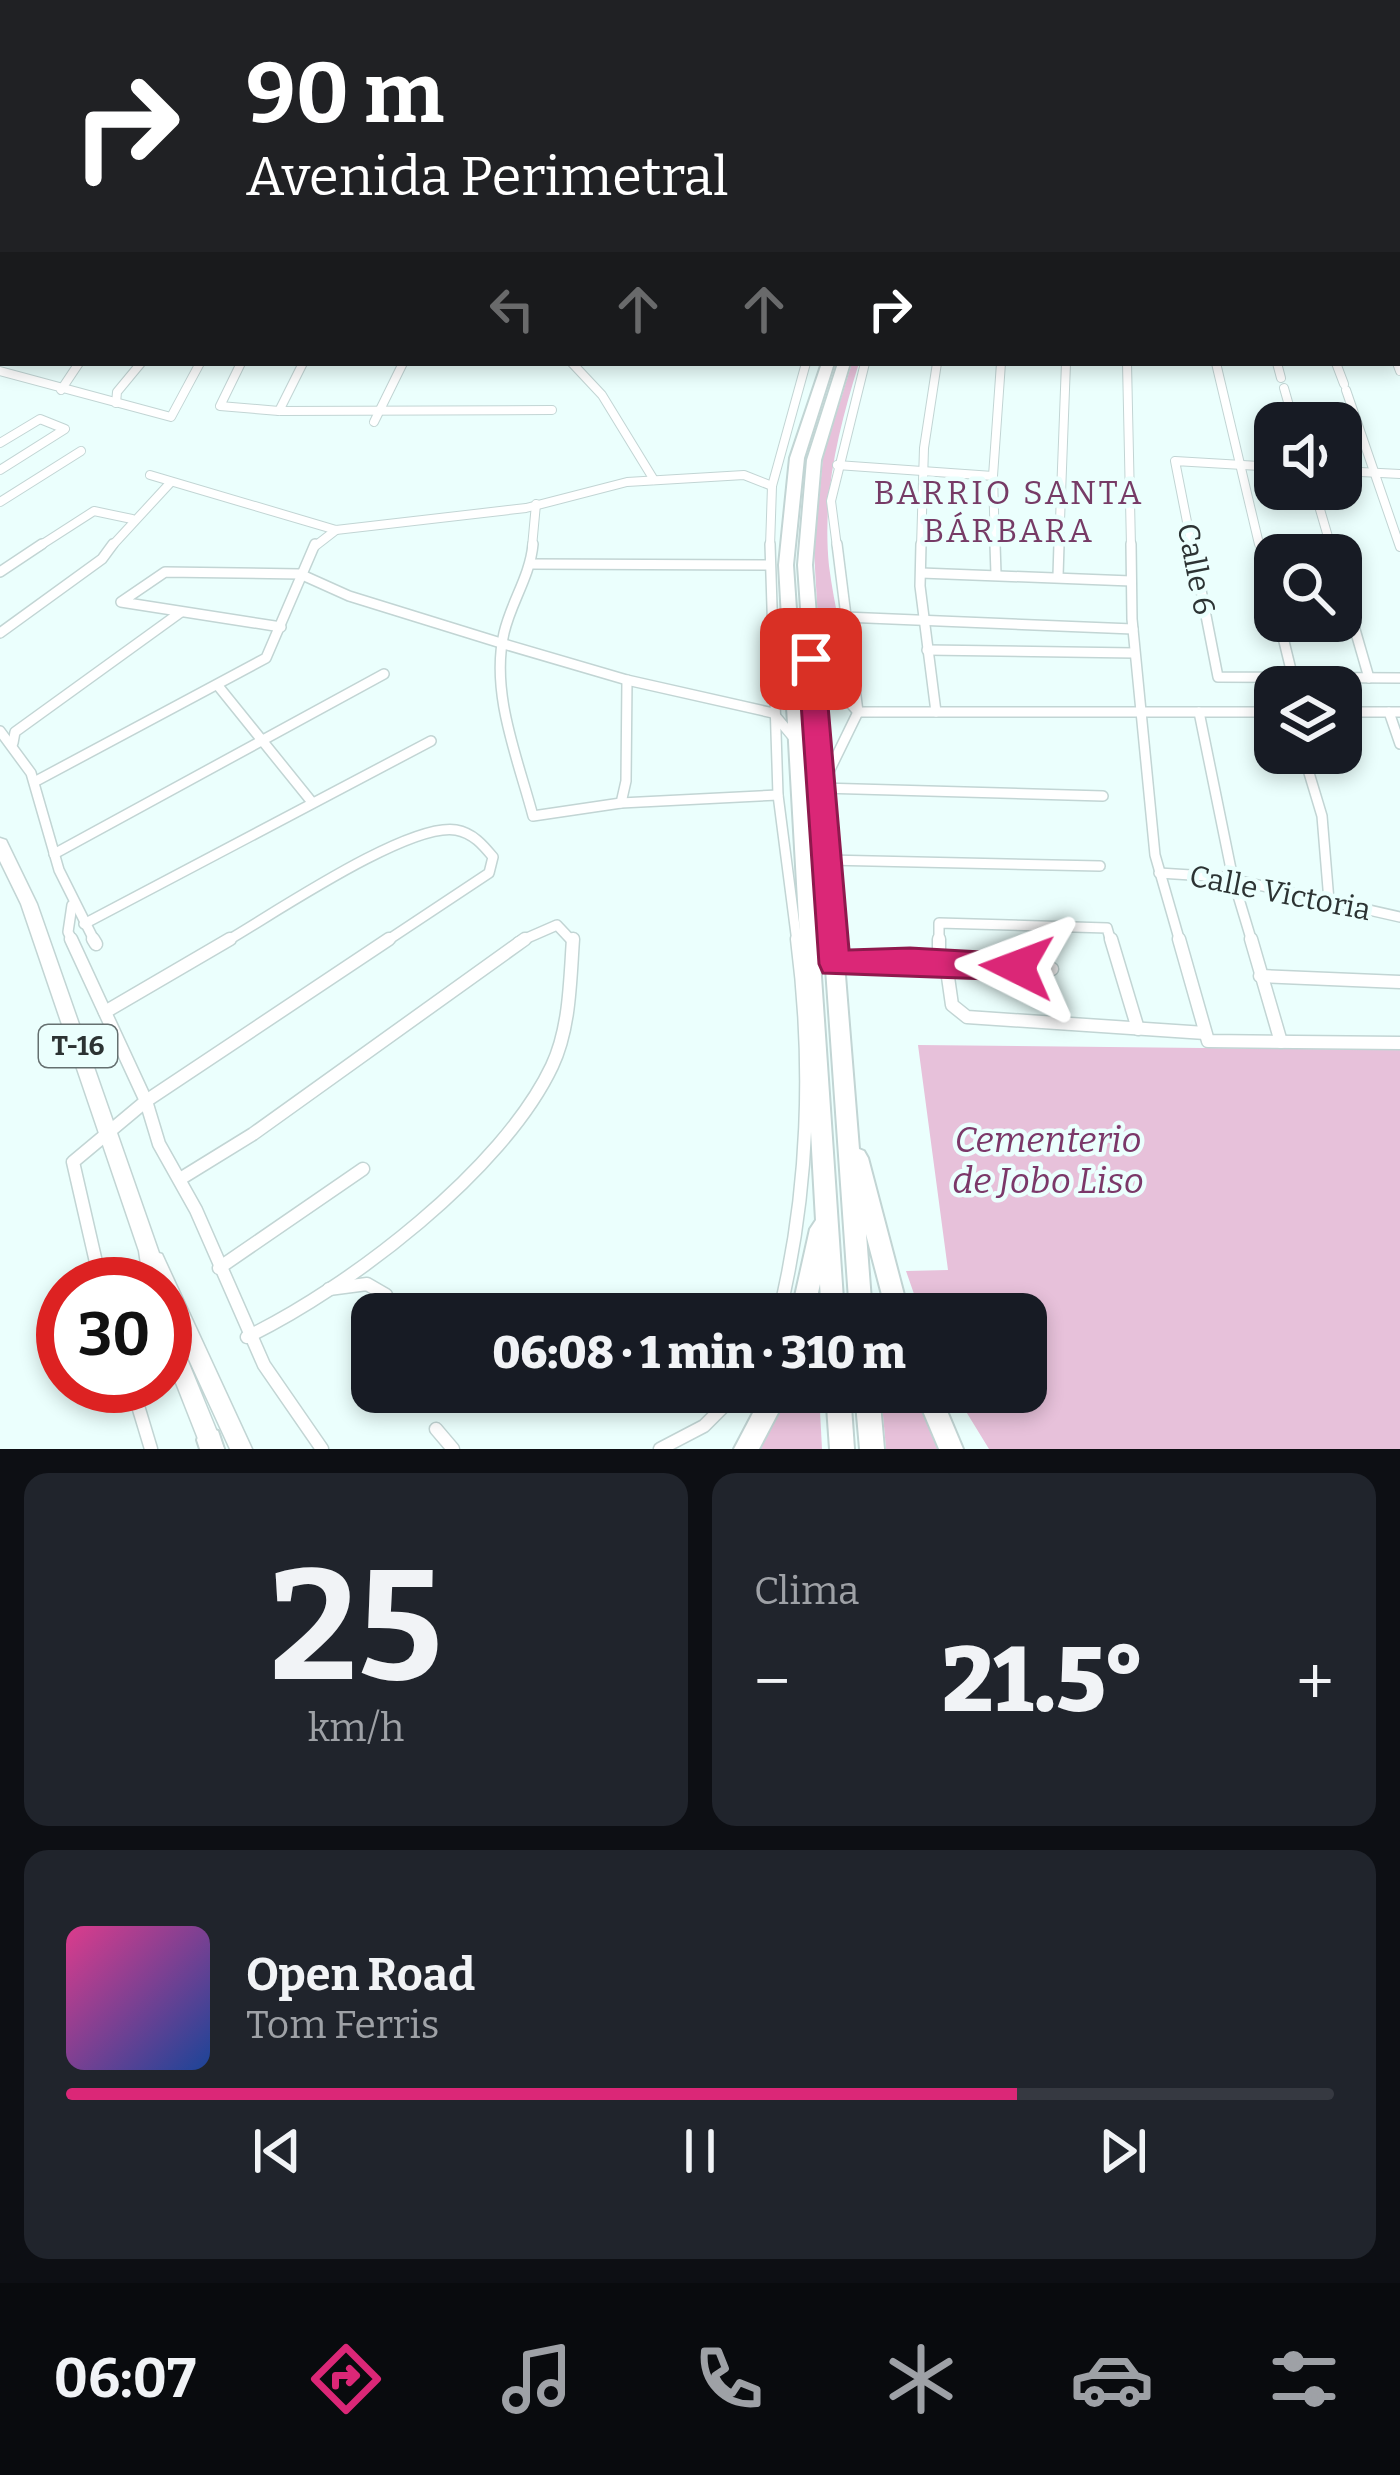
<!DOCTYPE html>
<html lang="es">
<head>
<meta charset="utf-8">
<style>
  :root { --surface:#171b24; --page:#20242c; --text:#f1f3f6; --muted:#9ea1a6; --line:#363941; --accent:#db2777 }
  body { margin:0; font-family:Bitter,serif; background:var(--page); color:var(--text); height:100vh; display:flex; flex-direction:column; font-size:45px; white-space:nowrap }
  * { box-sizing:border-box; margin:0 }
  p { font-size:39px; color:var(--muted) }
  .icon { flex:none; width:66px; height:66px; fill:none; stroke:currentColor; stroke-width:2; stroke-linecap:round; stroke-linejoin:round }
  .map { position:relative; height:1449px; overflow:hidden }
  .sheet { display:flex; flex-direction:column; gap:24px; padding:24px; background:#0d0f14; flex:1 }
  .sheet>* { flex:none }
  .hud { position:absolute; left:0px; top:0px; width:1401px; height:366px; box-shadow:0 6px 18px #0003; background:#202124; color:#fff; overflow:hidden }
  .tools { position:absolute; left:1254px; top:402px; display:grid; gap:24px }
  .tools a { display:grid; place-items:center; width:108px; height:108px; border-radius:24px; background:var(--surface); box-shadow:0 6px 18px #0003; font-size:60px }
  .speed { position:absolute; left:36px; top:1257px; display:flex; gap:24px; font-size:60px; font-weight:700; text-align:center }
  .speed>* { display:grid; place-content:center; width:156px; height:156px; border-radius:50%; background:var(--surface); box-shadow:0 6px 18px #0003; line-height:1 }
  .speed .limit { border:18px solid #d22; background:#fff; color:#111 }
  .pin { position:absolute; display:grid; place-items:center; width:102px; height:102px; color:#fff; margin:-51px; border-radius:24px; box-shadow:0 6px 18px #0006 }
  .me { position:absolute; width:132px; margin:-66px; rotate:273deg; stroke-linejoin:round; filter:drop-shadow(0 0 9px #0008) }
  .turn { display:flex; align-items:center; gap:42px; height:252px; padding:0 48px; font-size:54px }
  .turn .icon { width:156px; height:156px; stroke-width:2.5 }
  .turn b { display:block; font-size:84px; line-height:102px }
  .lanes { display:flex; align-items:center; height:114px; padding:0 48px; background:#0003; justify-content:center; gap:60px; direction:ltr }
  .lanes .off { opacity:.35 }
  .big { font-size:90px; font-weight:800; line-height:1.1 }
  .sheet .card { flex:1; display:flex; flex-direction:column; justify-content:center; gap:18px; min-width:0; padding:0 42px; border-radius:24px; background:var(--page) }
  .sheet .dial { align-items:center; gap:0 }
  .dial b { font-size:156px; line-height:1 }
  .song { display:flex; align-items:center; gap:36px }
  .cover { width:144px; height:144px; border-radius:18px; background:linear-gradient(135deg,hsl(330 70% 55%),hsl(220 70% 35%)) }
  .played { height:12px; border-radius:6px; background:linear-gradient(90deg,var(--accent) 75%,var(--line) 75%) }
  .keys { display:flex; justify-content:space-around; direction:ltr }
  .heat { display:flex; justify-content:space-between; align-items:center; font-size:66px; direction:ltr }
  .sheet .tiles { flex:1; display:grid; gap:24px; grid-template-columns:1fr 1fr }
  .card:last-child { grid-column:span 2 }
  .trip { position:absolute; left:351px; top:1293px; width:696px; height:120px; border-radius:24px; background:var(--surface); box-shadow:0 6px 18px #0003; font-weight:800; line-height:120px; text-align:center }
  .tabs { display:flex; height:192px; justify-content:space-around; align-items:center; background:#090b0e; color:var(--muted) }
  .tabs .icon { width:84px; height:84px }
  .tabs .selected { color:var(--accent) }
  .tabs b { font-size:54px; color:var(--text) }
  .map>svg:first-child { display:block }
  .green { fill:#e7c1da }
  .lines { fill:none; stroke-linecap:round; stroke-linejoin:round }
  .minor-far3-casing { stroke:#c2d5d4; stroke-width:8 }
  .minor-far2-casing { stroke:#c2d5d4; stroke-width:10 }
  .minor-far1-casing { stroke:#c2d5d4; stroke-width:12 }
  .minor-casing { stroke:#c2d5d4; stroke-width:15 }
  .primary-casing { stroke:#c2d5d4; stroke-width:3 }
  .trunk-casing { stroke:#c2d5d4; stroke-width:4 }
  .minor-far3 { stroke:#fff; stroke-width:6 }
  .minor-far2 { stroke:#fff; stroke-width:8 }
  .minor-far1 { stroke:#fff; stroke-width:9 }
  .minor { stroke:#fff; stroke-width:12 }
  .primary { fill:#fff; fill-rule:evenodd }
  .trunk { fill:#fff; fill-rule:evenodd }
  .route { fill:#db2777; stroke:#8e194d; stroke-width:3 }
  .labels { text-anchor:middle; stroke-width:9; stroke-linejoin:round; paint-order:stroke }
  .shield { fill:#ebfffd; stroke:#657070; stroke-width:3 }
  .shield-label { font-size:27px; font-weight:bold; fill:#2c3333 }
  .street-label { font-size:30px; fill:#2c3333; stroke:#ebfffd }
  .neighbourhood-label { font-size:33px; letter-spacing:3px; fill:#763b66; stroke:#ebfffd }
  .near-park-label { font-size:36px; font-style:italic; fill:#7b3869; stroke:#ebfffd }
</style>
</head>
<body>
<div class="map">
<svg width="1400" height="1449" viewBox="0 0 1400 1449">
  <rect width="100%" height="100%" fill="#ebfffd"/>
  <!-- green -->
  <g class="green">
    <path d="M852,363H859C838,431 822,495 829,566C834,606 846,647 846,686L820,654L814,551L823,457Z"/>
    <polygon points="918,1045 1400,1050 1400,1449 989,1449 954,1392 1026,1392 1026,1314 921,1314 906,1271 948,1270"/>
    <polygon points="785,1392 819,1392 822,1449 755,1449"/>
    <polygon points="881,1392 920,1392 943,1449 886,1449"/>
  </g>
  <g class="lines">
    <!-- minor-far3 casing -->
    <g class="minor-far3-casing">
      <g id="minor-far3">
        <polyline points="30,3 78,0"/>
        <polyline points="923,3 970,3"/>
      </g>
    </g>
    <!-- minor-far2 casing -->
    <g class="minor-far2-casing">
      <g id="minor-far2">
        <polyline points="0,307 3,303"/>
        <polyline points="241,363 220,406 279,411 552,410"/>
        <polyline points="572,363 602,395 654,480"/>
        <polyline points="1127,363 1131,547"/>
        <polyline points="1216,363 1259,544"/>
        <polyline points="1277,363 1281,378"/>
        <polyline points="1336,363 1344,384"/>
        <polyline points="1397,363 1400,371"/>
        <polyline points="0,371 171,417 200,363"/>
        <polyline points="1284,388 1294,423"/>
        <polyline points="61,390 79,363"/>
        <polyline points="1346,390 1400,547"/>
        <polyline points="116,403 117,392 141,363"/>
        <polyline points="279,411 303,363"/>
        <polyline points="374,422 403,363"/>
        <polyline points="0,443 40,419 65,429 0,470"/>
        <polyline points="837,465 993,476"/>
        <polyline points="1341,471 1400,474"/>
        <polyline points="150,475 336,530 526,508 627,482 744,475 772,486"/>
        <polyline points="1314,489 1331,547"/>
        <polyline points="0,502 81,451"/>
        <polyline points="38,547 94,511 132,519"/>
        <polyline points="111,547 171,482"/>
        <polyline points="314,547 336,530"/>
        <polyline points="532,547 536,504"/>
        <polyline points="770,547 772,486 806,363"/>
        <polyline points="837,547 831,501 865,363"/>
        <polyline points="921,547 924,448 937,363"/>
        <polyline points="995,547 993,476 1001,363"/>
        <polyline points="1059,547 1066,363"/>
        <polyline points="1192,547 1175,461 1275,467"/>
      </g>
    </g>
    <!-- minor-far1 casing -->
    <g class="minor-far1-casing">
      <g id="minor-far1">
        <path d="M533,544C530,577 511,602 504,633C490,693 518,759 533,816L621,803L778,795"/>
        <polyline points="770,544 778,795 797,942"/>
        <polyline points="837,544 858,712"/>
        <polyline points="921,544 920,586 936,712"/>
        <polyline points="995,544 996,574"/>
        <polyline points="1131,544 1132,619 1155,855 1180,942"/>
        <polyline points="1192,544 1218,677 1400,678"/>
        <polyline points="1330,544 1333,555"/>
        <polyline points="1264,561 1275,606"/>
        <polyline points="531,564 770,565"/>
        <polyline points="0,572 42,544"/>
        <polyline points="921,573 1131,581"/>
        <polyline points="1058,576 1059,544"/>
        <polyline points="1341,581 1369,678"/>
        <polyline points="844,617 1133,629"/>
        <polyline points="1279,621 1293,678"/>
        <polyline points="281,627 121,602 165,572 300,574 349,596 504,644 627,680 773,713 793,737"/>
        <polyline points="0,633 102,559 113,544"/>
        <polyline points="927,650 1134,653"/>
        <polyline points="816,664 858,712 1275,712"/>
        <polyline points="219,687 311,801"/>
        <polyline points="858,712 821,788 1103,796"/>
        <polyline points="1199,712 1233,879 1252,942"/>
        <polyline points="1341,712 1400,712"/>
        <polyline points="1389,712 1400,744"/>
        <polyline points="0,731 31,773 59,870 95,942"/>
        <polyline points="13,743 15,732 181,612"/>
        <polyline points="1303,753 1322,816 1329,901"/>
        <polyline points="38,780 266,658 315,544"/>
        <polyline points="621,803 626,781 627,680"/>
        <polyline points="54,854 384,674"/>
        <polyline points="827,860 1100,866"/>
        <polyline points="1159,873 1223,877 1400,917"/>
        <polyline points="72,905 68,932 73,942"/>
        <polyline points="84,924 431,741"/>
        <path d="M225,942C272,915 408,822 456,830C473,833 483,845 493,857L489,873L385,942"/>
        <polyline points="518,942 557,925 573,942"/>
        <polyline points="939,942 939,923 1107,928 1111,942"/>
      </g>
    </g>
    <!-- minor casing -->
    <g class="minor-casing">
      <g id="minor">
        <polyline points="71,939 146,1101 159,1144 196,1210 264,1365 322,1449"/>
        <polyline points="93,939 96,944"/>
        <polyline points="939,939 939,963"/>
        <polyline points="1111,939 1138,1029"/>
        <polyline points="1179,939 1208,1041 1400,1043"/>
        <polyline points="1251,939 1281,1042"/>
        <polyline points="946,963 952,1005 967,1017 1205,1033"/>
        <polyline points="834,964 910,961 1052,969"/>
        <polyline points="1260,976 1400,982"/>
        <polyline points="105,1012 230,939"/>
        <polyline points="180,1179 253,1134 525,939"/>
        <polyline points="219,1268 363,1169"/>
        <polyline points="101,1284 73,1162 146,1101 389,939"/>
        <polyline points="329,1289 367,1284 386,1295"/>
        <path d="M779,1314C809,1193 813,1063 797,939"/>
        <path d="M247,1337C349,1288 503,1170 552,1066C570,1028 570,981 573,939"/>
        <polyline points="132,1386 151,1449"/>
        <polyline points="436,1429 453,1449"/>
        <polyline points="660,1449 704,1426 738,1392"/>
      </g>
    </g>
    <!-- primary casing -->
    <g class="primary-casing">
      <polygon id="primary" points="0,838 6,840 37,904 159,1253 162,1254 252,1449 230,1449 174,1327 224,1449 202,1449 165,1355 165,1319 172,1322 165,1306 165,1284 144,1284 139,1251 21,904 0,861"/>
    </g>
    <!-- trunk casing -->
    <g class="trunk-casing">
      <g id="trunk">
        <polygon points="1043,0 1052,0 1050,3 1041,3"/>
        <polygon points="822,363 834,363 804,458 793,565 844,1314 822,1314 820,1284 813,1314 791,1314 810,1229 816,1220 779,565 790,458"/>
        <polygon points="838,363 850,363 821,460 812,565 859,1149 864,1151 868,1158 909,1314 887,1314 866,1234 872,1314 850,1314 798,565 807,460"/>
        <polygon points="764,1392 789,1392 759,1449 734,1449"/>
        <polygon points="826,1392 850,1392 854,1449 830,1449"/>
        <polygon points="855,1392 879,1392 884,1449 860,1449"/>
        <polygon points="915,1392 939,1392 963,1449 939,1449"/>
        <polygon points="209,1428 218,1431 224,1449 200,1449 197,1440 200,1431"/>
      </g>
    </g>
    <!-- minor-far3 -->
    <use href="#minor-far3" class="minor-far3"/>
    <!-- minor-far2 -->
    <use href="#minor-far2" class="minor-far2"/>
    <!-- minor-far1 -->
    <use href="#minor-far1" class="minor-far1"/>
    <!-- minor -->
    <use href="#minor" class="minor"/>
    <!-- primary -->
    <use href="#primary" class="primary"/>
    <!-- trunk -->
    <use href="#trunk" class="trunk"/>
  </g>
  <!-- route -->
  <polygon class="route" points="811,650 824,659 849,950 910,948 1017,954 1028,958 1033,967 1028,976 1017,980 823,973 819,964 798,659"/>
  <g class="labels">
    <!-- shield labels -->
    <rect class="shield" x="39" y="1025" width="78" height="42" rx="9"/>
    <g class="shield-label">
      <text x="78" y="1055">T-16</text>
    </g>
    <!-- street labels -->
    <g class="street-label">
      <text transform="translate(1196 569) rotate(79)" y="10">Calle 6</text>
      <text transform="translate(1280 893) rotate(11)" y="10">Calle Victoria</text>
    </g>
    <!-- neighbourhood labels -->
    <g class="neighbourhood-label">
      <text x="1009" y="504">BARRIO SANTA<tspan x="1009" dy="38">BÁRBARA</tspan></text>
    </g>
    <!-- near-park labels -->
    <g class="near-park-label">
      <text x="1048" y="1152">Cementerio<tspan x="1048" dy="41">de Jobo Liso</tspan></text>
    </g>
  </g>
</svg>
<div class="tools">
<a><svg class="icon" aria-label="sound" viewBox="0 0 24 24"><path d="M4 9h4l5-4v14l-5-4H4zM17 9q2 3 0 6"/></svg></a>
<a><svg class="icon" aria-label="search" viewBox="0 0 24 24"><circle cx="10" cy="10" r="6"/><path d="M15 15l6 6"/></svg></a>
<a><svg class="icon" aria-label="layers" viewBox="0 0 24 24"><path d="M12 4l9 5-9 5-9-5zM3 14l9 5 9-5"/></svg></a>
</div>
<div class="speed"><div class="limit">30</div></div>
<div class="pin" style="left:811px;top:659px;background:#d93025"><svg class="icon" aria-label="arrive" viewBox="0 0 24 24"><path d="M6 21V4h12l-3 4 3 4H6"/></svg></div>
<svg class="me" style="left:1017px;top:967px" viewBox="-20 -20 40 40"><path d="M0-17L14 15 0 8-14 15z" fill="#db2777" stroke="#fff" stroke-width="4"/></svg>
<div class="trip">06:08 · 1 min · 310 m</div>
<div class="hud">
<div class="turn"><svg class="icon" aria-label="right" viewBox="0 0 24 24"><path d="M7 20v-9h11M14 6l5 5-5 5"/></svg><div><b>90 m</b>Avenida Perimetral</div></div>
<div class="lanes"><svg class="icon off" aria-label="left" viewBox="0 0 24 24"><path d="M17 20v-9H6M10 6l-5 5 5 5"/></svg><svg class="icon off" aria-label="ahead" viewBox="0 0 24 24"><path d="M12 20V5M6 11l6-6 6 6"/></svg><svg class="icon off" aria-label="ahead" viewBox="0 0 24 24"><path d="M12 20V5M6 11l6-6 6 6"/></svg><svg class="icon" aria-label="right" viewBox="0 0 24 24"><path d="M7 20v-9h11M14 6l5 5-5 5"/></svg></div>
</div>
</div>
<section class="sheet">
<div class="tiles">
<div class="card dial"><b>25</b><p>km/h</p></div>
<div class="card"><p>Clima</p>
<div class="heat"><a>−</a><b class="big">21.5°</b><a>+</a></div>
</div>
<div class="card">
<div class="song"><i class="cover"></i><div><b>Open Road</b><p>Tom Ferris</p></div></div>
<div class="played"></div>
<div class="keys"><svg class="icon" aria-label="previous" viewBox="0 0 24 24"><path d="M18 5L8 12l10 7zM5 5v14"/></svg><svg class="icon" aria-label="pause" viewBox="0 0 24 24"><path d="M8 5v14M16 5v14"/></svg><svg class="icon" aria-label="next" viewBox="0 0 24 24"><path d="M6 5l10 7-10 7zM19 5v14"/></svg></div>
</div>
</div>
</section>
<nav class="tabs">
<b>06:07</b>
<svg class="icon selected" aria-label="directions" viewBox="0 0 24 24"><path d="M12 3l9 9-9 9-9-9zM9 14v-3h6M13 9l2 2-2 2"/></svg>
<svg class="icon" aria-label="music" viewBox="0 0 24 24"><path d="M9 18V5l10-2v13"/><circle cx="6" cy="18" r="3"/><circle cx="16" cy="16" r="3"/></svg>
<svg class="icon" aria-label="phone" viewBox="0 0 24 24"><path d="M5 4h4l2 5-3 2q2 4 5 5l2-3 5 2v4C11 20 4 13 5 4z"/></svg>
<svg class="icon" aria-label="climate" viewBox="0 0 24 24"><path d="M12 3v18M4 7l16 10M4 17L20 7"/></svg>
<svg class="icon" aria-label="car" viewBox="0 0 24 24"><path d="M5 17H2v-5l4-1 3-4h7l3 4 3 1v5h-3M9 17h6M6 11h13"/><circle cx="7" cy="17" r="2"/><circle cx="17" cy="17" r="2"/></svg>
<svg class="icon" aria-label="filters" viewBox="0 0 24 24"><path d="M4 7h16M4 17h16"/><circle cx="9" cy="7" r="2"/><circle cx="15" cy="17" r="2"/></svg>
</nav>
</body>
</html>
